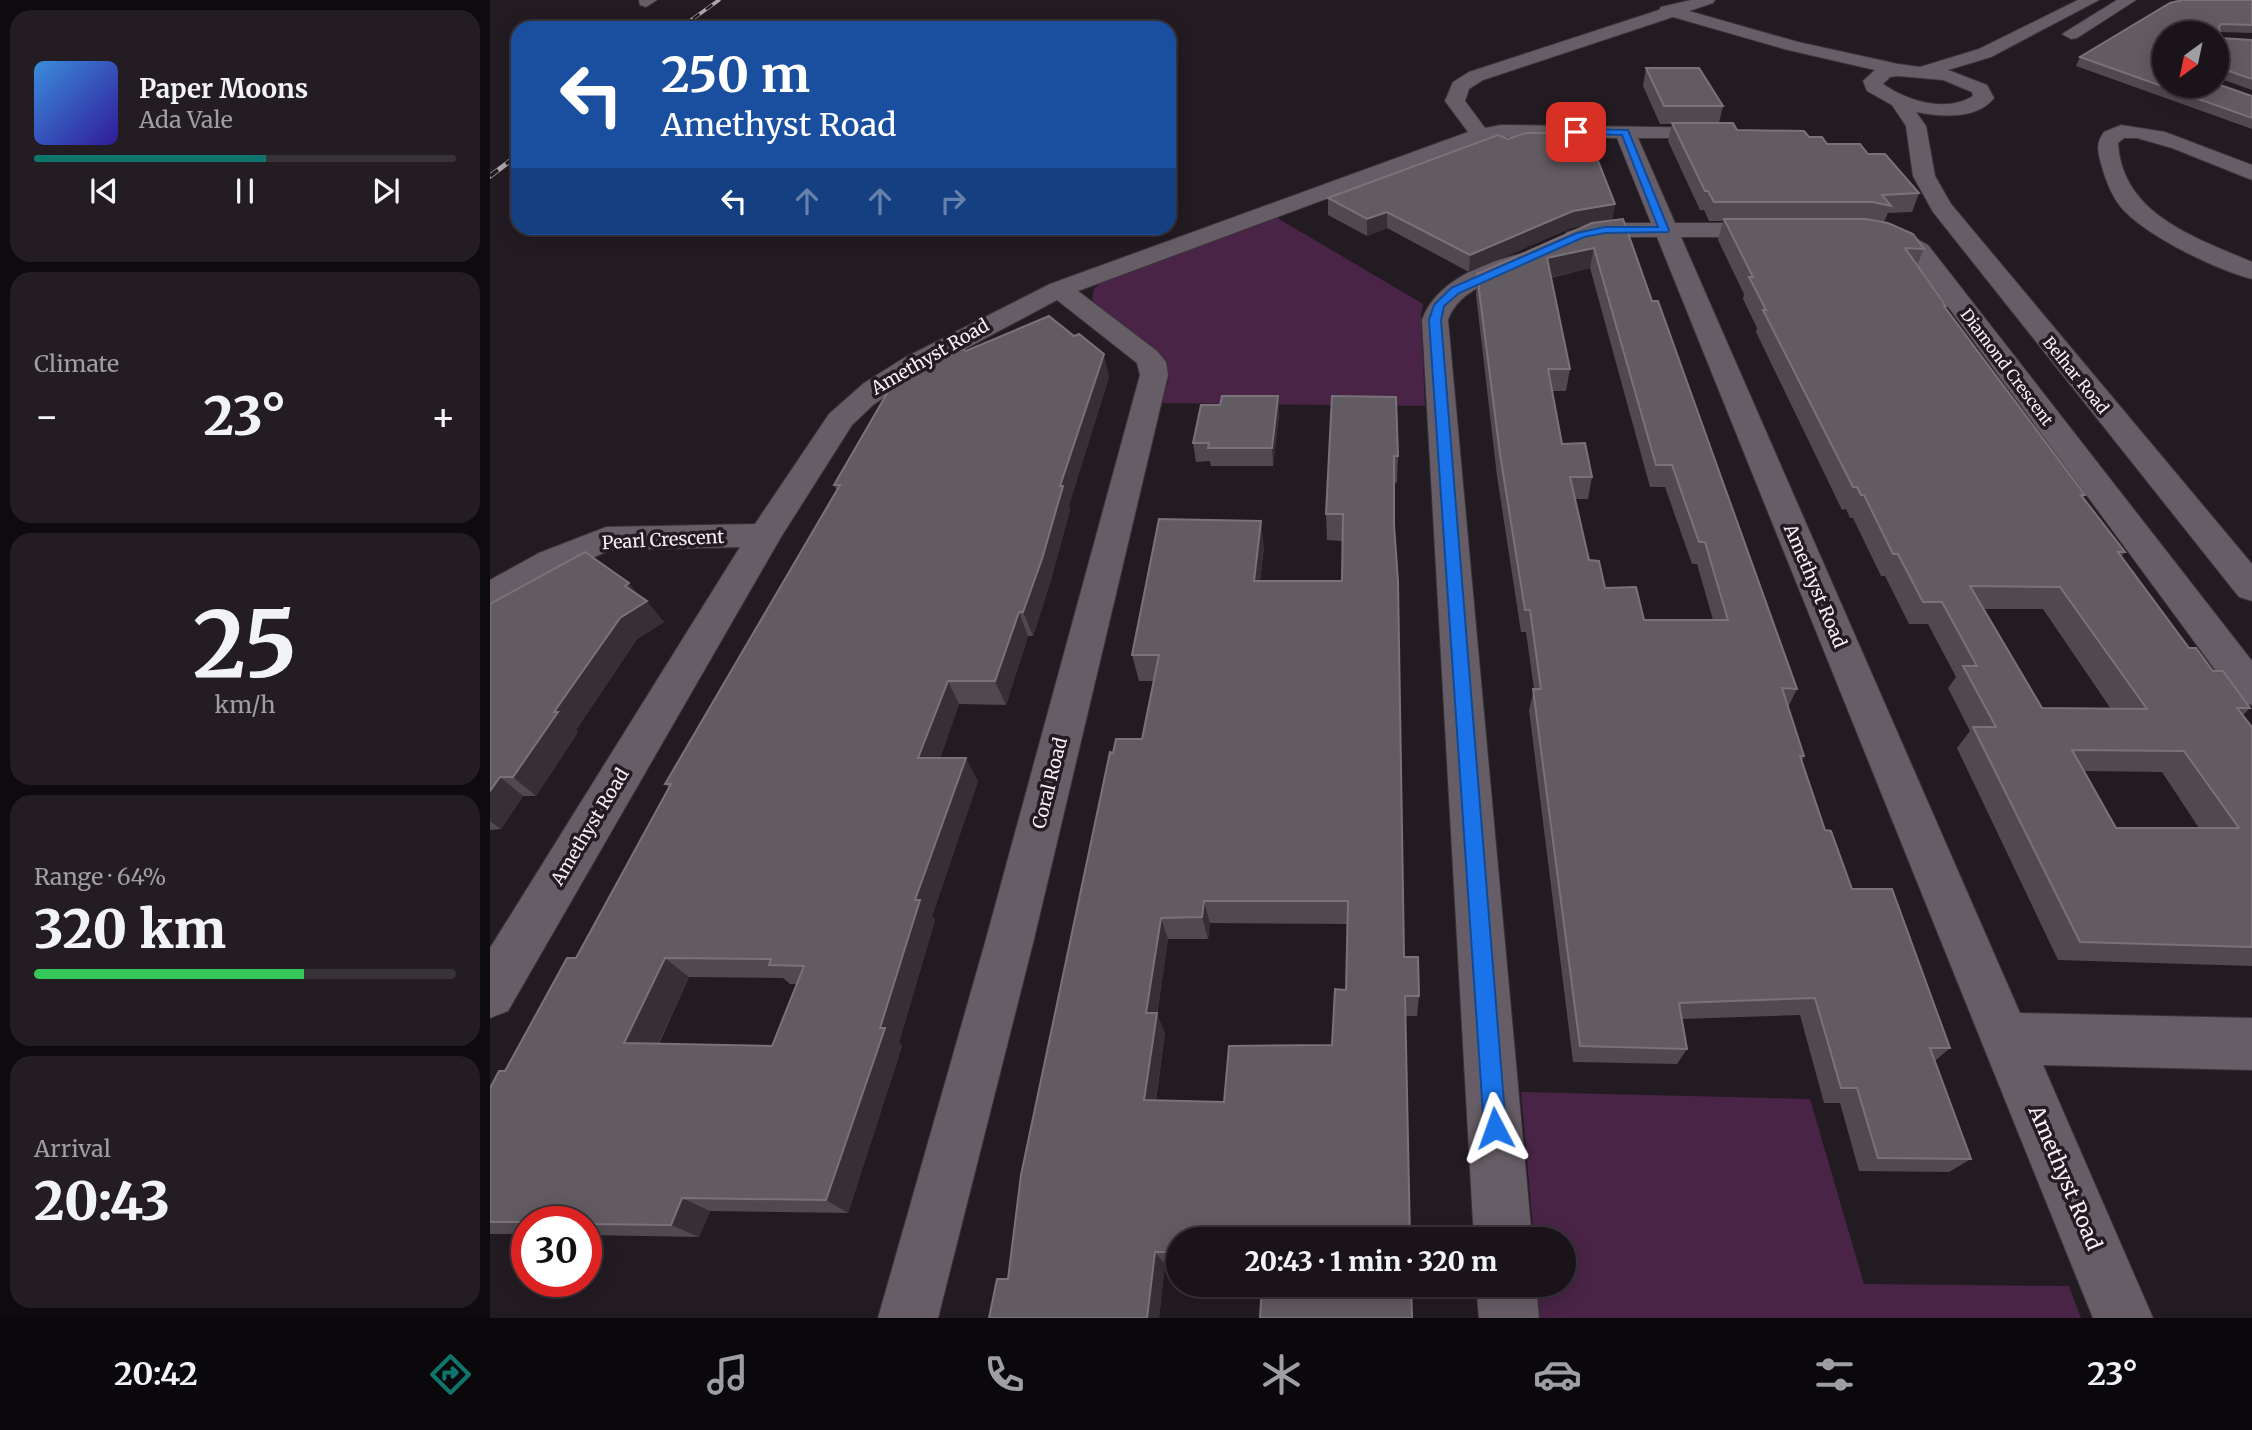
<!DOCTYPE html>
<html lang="en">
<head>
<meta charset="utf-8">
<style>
  :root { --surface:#1a141a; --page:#231d23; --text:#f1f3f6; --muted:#9f9ea2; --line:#383339; --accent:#0f766e }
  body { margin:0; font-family:Merriweather,serif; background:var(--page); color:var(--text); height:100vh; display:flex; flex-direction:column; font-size:26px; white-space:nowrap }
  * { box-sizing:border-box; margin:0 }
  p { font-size:23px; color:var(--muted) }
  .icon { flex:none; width:38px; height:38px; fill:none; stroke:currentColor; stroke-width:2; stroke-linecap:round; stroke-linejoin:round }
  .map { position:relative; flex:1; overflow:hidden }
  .side { display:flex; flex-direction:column; gap:10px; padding:10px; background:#0e0b0e; width:490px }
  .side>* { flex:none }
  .banner { position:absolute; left:21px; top:21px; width:665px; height:214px; border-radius:21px; box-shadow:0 4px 18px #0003,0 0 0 2px var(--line); background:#1a4fa0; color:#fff; overflow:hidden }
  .needle { width:46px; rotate:213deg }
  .fabs { position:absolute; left:1662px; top:21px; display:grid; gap:14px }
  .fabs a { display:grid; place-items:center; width:77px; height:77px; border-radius:50%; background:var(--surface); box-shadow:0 4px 18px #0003,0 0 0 2px var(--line); font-size:35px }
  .speed { position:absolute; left:21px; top:1206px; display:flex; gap:14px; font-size:35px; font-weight:700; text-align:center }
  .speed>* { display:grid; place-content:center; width:91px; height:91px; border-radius:50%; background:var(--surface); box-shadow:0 4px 18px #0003,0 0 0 2px var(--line); line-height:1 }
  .speed .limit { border:10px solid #d22; background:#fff; color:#111 }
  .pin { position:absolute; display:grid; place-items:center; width:60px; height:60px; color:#fff; margin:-30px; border-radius:14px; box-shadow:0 4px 10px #0006 }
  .me { position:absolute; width:77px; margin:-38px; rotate:356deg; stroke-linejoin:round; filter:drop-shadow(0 0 5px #0008) }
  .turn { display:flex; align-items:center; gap:24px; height:147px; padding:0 35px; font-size:32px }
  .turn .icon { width:91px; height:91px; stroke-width:2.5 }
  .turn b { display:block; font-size:49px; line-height:60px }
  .lanes { display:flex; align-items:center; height:66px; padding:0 35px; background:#0003; justify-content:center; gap:35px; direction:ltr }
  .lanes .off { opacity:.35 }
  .big { font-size:52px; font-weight:800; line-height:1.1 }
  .side .widget { flex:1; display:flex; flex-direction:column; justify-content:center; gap:10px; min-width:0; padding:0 24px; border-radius:21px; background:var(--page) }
  .side .dial { align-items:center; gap:0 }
  .dial b { font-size:91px; line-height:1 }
  .song { display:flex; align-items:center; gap:21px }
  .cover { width:84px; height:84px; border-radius:10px; background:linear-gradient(135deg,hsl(210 70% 55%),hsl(250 70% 35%)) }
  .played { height:7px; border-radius:4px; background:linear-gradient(90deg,var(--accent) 55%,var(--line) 55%) }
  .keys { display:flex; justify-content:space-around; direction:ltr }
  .heat { display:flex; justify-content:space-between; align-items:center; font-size:38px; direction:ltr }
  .charge { height:10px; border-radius:5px; background:linear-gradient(90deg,#34c759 64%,var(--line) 0) }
  .trip { position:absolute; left:676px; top:1227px; width:410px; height:70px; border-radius:35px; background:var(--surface); box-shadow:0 4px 18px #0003,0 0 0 2px var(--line); font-weight:800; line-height:70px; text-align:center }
  .tab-bar { display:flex; height:112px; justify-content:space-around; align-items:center; background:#0a080a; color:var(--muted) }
  .tab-bar .icon { width:49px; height:49px }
  .tab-bar .active { color:var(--accent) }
  .tab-bar b { font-size:32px; color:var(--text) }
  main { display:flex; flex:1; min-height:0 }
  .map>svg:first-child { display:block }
  .green { fill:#492446 }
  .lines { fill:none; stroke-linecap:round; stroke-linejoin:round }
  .minor-casing { stroke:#3b353a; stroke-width:2 }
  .minor { fill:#675d66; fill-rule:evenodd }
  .rail-far1-casing { stroke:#aea8ad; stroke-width:3.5 }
  .rail-casing { stroke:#aea8ad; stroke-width:5 }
  .rail-far1 { stroke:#231b22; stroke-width:2.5; stroke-dasharray:8; stroke-linecap:butt }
  .rail { stroke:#231b22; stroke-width:3.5; stroke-dasharray:10; stroke-linecap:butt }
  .wall { fill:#504950; fill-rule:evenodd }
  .shaded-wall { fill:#372f36 }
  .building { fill:#625b61; stroke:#797279; stroke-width:2; fill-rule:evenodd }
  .route { fill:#1a73e8; stroke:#114b97; stroke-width:2 }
  .labels { text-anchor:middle; stroke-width:7; stroke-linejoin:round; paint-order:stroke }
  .far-street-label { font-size:16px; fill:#f6f1f6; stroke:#231b22 }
  .street-label { font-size:18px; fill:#f6f1f6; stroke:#231b22 }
  .near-street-label { font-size:21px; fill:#f6f1f6; stroke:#231b22 }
</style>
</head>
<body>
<main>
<section class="side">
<div class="widget">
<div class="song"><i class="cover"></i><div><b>Paper Moons</b><p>Ada Vale</p></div></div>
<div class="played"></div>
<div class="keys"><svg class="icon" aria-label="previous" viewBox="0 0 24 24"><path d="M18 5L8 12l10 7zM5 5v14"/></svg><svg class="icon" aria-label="pause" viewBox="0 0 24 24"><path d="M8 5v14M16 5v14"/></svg><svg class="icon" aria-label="next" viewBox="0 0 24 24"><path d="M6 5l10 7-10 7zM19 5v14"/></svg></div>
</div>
<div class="widget"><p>Climate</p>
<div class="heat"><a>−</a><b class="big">23°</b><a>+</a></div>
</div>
<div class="widget dial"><b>25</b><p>km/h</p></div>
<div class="widget"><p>Range · 64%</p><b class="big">320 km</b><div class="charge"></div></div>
<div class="widget"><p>Arrival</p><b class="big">20:43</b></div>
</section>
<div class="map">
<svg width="1762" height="1318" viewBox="0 0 1762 1318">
  <rect width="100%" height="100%" fill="#231b22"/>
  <!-- green -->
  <g class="green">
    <polygon points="784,216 933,304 931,316 935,406 672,403 679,377 675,359 605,303 602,299 604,289 615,279"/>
    <polygon points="1031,1092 1320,1099 1374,1284 1579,1286 1591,1318 1050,1318 1047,1285 1073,1284 1073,1239 1044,1239"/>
  </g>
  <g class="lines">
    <!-- minor casing -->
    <g class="minor-casing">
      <g id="minor">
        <polygon points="149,0 167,0 156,7 150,5"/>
        <path d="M1201,0H1225L1223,3L1199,11L1308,42L1408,64L1430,67L1489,49L1588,0H1609L1501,57L1458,70L1497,85L1504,98C1487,120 1450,117 1426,112L1436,126L1445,176L1461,204L1762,564V601L1749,597L1443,212L1423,176L1416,126L1402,105L1377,91L1373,81L1385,70L1298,50L1183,17L993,80L979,89L975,101L995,128L1011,125L1238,128L1241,132L1238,136L1231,138H1148L1185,223H1284L1292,225L1296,230L1292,235L1284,237H1191L1530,1013L1762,1018V1070L1553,1065L1663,1318H1603L1167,237H1115L1086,244L1077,242L1074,237L1077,232L1115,223H1161L1127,138L1011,137L995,140L588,291L667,351L676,362L678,375L544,939L448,1318H388L496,939L650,375L647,363L567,300L421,378L383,405L362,425L291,537L18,1011L0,1018V948L250,547L120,550L73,571L13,605L0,609V580L49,553L116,527L265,524L339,414L374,383L414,358L560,284L978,132L955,101L963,82L979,72L1169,10L1171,7ZM1408,76L1453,80L1482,92L1483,96C1456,113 1417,101 1393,84L1400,77Z"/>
        <polygon points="1627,0 1646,0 1587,38 1581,39 1572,34"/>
        <path d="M1631,125L1675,132L1762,165V180L1682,148L1647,138H1634L1628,143C1632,215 1707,238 1762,262V279C1727,270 1653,235 1630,206C1621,194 1616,181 1612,167C1608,153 1605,144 1614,132Z"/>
        <polygon points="1386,225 1417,234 1438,245 1762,661 1762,705 1748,701 1420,255 1378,237 1374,232 1378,227"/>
        <path d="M1034,253L1043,255L1046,260L1043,265C1014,277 969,287 958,320L1042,1239H984L932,320C946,280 996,262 1034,253Z"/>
        <polygon points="986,1284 1046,1284 1049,1318 989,1318"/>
      </g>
    </g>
    <!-- minor -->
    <use href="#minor" class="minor"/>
    <!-- rail-far1 casing -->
    <g class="rail-far1-casing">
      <polyline id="rail-far1" points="190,28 229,0"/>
    </g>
    <!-- rail casing -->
    <g class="rail-casing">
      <polyline id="rail" points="0,176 28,155"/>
    </g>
    <!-- rail-far1 -->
    <use href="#rail-far1" class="rail-far1"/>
    <!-- rail -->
    <use href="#rail" class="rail"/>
  </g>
  <!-- wall -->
  <g class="wall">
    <polygon points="1762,0 1762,33 1730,32 1730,38 1762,40 1762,90 1728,78 1675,86 1762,96 1762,129 1586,66 1590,57"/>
    <path d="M1156,68L1233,106L1229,123L1247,130L1319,137L1337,144L1378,154L1429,193L1422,212L1398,213L1394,222L1434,249L1427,265L1456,306L1455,308L1595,495L1593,497L1635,552L1631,557L1699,648L1760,708L1753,715L1762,727V966L1568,960L1467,748L1480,731L1458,688L1466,677L1438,624H1419L1395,576H1391L1363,518H1360L1356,509L1352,510L1266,332L1267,328L1253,299L1254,294L1228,240L1233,221H1219L1214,210H1210L1178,141L1182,124H1170L1153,86ZM1493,609H1553L1621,709L1552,708ZM1594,771L1672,772L1709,828H1626Z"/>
    <path d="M838,198L1125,204L1122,220L1162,301L1307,689L1298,707L1314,756L1312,761L1335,830L1362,889L1460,1048L1445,1061L1481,1159L1459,1172L1369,1171L1350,1103H1334L1310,1015L1192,1019L1197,1049L1187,1064L1083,1062L1039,710L1044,689L1036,632H1031L1007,476L986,295L987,274L1100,224L1081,228L979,272L897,228L877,236L838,215ZM1100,268L1160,487H1175L1202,564H1207L1223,620H1154L1115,588L1099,560L1085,499H1098L1102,477L1072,444L1062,391H1076L1080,369L1061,278Z"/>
    <path d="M476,351L619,377L579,505L580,510L560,583L543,636H538L516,705L469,704L450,758L488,781L442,916L445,920L409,1042L412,1046L358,1213L220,1211L209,1237L96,1235V1222H37V1234H0V1088L15,1071L86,958L179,788L175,784L347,491L344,485ZM199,977L293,978L300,984H306L282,1046L169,1044Z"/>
    <polygon points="788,396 789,414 783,466 721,466 720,461 706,462 703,443"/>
    <path d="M906,397L908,456L907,483L904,482V525L914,957L929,996L927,1016H915L688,1239V1264H675L669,1318H499L518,1279L623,753L652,739L664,681H649L642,655L774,547L770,581H852V541L837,540L836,514ZM720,923L857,924L856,990L842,1045L734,1102L666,1100L675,1033L667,1015L678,939H718Z"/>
    <polygon points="149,596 174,622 147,639 86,730 88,732 46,796 33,796 11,829 0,830 0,604"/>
  </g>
  <!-- shaded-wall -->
  <g class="shaded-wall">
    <polygon points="1125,204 1122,220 1081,228 979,272 980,255 1083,211"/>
    <polygon points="897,212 897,228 877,236 877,219"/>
    <polygon points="1104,248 1100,268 1054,279 1057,258"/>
    <polygon points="614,354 619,377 579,505 580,510 560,583 543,636 533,612 570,486"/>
    <polygon points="788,396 789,414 783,466 782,448"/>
    <polygon points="771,521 774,547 767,607 764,581"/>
    <polygon points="139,583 155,603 157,601 174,622 147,639 86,730 88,732 46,796 23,777 64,712 135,586"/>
    <polygon points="529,612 538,636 516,705 505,681"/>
    <polygon points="458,681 469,704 442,780 428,758"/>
    <polygon points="476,758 488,781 442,916 445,920 409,1042 412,1046 358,1213 336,1200 390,1028 425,900"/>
    <polygon points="10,777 33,796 11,829 0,821 0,791"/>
    <polygon points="714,901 720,923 718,939 712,917"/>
    <polygon points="671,918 678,939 667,1015 675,1033 663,1117 654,1100 656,1013"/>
    <polygon points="175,958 199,977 161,1060 134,1043"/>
    <polygon points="192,1198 220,1211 209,1237 181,1225"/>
    <polygon points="665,1252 675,1264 669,1318 657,1318"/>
  </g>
  <!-- building -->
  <g class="building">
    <polygon points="1692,0 1762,0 1762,25 1732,24 1729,26 1730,38 1762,40 1762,79 1733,69 1730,74 1727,75 1727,33 1675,33 1675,86 1727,86 1727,84 1762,96 1762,118 1590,57 1680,3"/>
    <polygon points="1156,68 1209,68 1233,106 1174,106"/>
    <polygon points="1182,123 1243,123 1247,130 1314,131 1319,137 1332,137 1337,144 1370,144 1378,154 1395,154 1429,193 1392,195 1401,206 1383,202 1224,202 1218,191 1215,191"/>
    <polygon points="1036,133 1097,133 1125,204 1083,211 980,255 897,212 877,219 838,198 1008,135 1018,139"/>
    <path d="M1133,219L1162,301H1168L1307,689L1292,688L1314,756H1310L1335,830L1341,831L1362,889H1402L1460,1048H1440L1481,1159L1388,1158L1367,1088H1351L1325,998L1189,1003L1197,1049L1090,1046L1043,689H1051L1040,610H1035L1010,454L987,274L1102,223ZM1104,248L1166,465H1182L1209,542H1215L1238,620H1154L1146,587L1115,588L1109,561L1099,560L1080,477H1102L1095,443L1072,444L1058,369H1080L1057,258Z"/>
    <path d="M1234,219H1376L1398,223L1423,234L1434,249L1415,248L1456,306H1454L1595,495H1591L1635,552H1628L1699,648H1706L1723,671H1733L1760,708H1747L1762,727V947L1590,942L1483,727H1506L1473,666H1487L1452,602H1433L1408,554H1403L1374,495H1371L1367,487H1363L1273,310H1276L1259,277H1263ZM1480,586L1570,587L1657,709L1552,708ZM1582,750L1694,751L1749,828H1626Z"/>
    <path d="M559,316L584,336L589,334L614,354L570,486H573L552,559L533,612H529L505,681H458L428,758H476L425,900H430L390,1028H395L336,1200L192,1198L181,1225L96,1224V1222H0V1088L9,1071H15L77,958H86L181,784H175L350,485H344L399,390L430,368L469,347L476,351ZM175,958L281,959L279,965L314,966L282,1046L134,1043Z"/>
    <polygon points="732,396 788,396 782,448 718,448 719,443 703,443 711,405 730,405"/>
    <path d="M842,396L906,397L908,456H904V525L908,581L914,957H928L929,996H915L920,1239H688V1252H665L657,1318H499L507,1279H518L531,1175L620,752L623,753L626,739H652L669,655H642L669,519L771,521L764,581H852L853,514H836ZM714,901H858L856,990L845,989L842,1045L739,1046L734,1102L654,1100L667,1013H656L671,918L712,917Z"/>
    <polygon points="95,552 139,583 135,586 157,601 130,618 64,712 68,712 23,777 10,777 0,791 0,604"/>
    <polygon points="772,1284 921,1284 922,1318 770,1318"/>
  </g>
  <!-- route -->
  <polygon class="route" points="1086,129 1138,130 1179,230 1178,232 1115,233 1094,237 969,293 954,306 951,320 1016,1128 1013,1135 1005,1139 997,1135 994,1128 939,320 944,305 961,288 1087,233 1115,227 1168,227 1132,135 1083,134"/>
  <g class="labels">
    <!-- far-street labels -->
    <g class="far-street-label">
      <text transform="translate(1517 367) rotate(53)" y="6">Diamond Crescent</text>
      <text transform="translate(1586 375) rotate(51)" y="6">Belhar Road</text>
    </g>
    <!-- street labels -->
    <g class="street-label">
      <text transform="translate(440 357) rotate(-30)" y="6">Amethyst Road</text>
      <text transform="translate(173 540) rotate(-3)" y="6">Pearl Crescent</text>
      <text transform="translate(1325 586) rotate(67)" y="6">Amethyst Road</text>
      <text transform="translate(560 783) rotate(-76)" y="6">Coral Road</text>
      <text transform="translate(100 827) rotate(-59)" y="6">Amethyst Road</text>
    </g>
    <!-- near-street labels -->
    <g class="near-street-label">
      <text transform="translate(1575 1178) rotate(67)" y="7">Amethyst Road</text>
    </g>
  </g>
</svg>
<div class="fabs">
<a><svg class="needle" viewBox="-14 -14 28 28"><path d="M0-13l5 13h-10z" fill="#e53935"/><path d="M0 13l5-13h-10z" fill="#9f9ea2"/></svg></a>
</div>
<div class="speed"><div class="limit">30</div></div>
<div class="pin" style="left:1086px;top:132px;background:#d93025"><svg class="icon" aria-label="arrive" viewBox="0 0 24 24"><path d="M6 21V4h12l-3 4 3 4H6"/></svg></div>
<svg class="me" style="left:1005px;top:1128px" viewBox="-20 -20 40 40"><path d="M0-17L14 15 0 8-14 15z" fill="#1a73e8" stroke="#fff" stroke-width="4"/></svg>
<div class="trip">20:43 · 1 min · 320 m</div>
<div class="banner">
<div class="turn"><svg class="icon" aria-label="left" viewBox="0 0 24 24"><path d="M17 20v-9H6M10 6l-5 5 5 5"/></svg><div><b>250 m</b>Amethyst Road</div></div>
<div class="lanes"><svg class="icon" aria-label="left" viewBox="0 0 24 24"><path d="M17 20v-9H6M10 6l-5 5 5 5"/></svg><svg class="icon off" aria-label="ahead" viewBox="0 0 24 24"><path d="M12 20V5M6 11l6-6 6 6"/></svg><svg class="icon off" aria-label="ahead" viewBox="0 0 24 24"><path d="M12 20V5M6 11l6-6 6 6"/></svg><svg class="icon off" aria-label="right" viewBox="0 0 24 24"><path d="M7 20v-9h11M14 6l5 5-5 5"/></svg></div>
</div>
</div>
</main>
<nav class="tab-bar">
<b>20:42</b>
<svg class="icon active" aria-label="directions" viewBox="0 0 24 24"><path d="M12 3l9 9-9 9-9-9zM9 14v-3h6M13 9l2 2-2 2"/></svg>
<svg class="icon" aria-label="music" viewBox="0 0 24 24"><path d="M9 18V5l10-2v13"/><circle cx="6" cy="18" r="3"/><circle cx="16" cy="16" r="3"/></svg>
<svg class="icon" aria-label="phone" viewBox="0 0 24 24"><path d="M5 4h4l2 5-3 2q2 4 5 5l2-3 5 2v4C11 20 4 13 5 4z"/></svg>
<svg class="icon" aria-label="climate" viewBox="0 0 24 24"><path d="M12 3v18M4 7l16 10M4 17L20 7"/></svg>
<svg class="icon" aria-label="car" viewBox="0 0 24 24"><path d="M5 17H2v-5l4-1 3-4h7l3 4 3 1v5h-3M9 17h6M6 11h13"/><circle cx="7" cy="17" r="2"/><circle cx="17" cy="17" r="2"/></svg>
<svg class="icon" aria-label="filters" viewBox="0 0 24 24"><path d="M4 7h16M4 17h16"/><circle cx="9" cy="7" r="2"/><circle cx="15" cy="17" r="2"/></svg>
<b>23°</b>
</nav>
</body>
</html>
